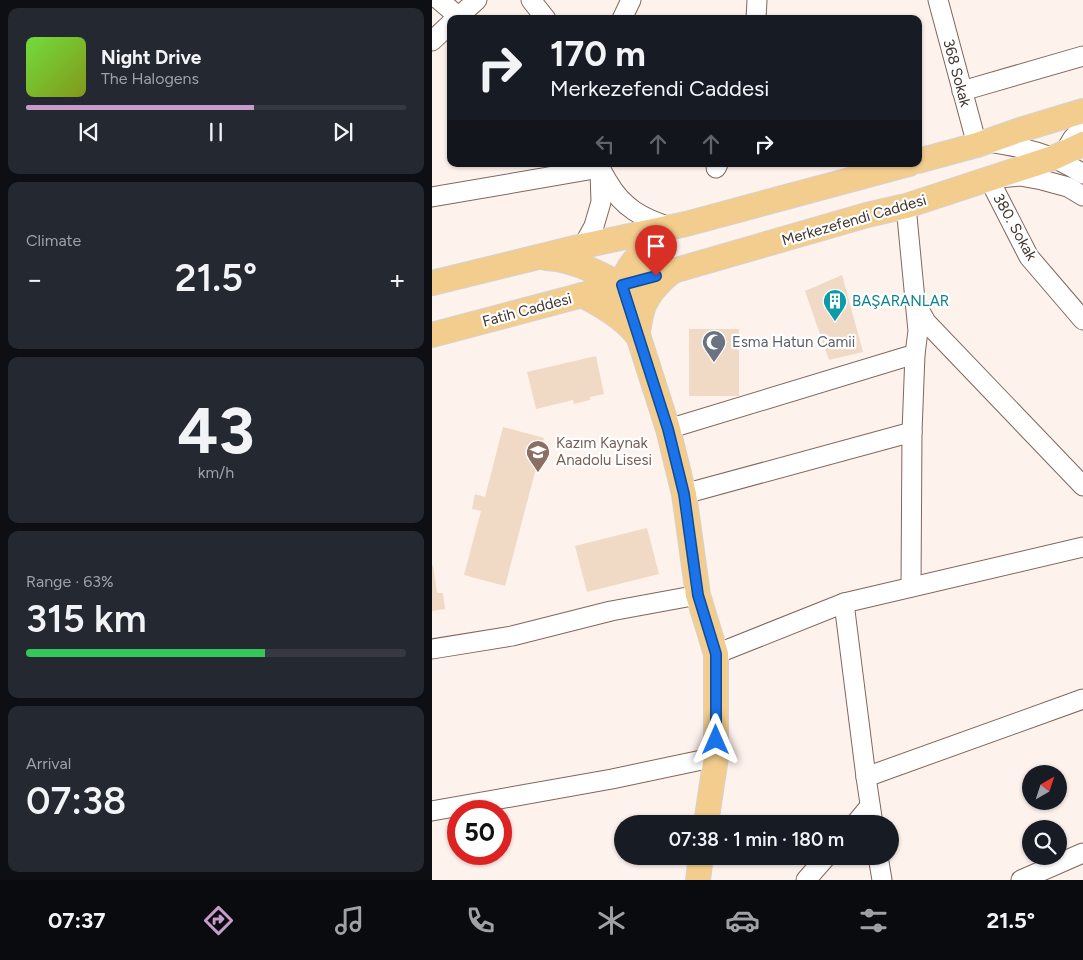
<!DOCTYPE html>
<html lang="en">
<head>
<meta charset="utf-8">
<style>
  :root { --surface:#171b24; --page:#242831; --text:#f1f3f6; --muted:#9ea1a6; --line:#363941; --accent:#c79bca }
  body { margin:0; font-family:Figtree,sans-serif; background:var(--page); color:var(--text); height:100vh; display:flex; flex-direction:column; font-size:19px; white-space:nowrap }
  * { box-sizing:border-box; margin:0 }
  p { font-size:16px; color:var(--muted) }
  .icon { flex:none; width:28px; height:28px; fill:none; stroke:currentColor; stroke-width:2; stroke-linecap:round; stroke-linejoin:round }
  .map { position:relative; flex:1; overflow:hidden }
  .side { display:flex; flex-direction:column; gap:8px; padding:8px; background:#0d0f14; width:432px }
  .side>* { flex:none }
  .hud { position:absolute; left:15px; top:15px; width:475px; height:152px; border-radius:10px; box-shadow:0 1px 4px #0004; background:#171b24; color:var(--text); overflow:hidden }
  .needle { width:32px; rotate:39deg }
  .buttons { position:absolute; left:590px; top:765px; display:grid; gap:10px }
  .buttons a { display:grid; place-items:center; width:45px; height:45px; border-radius:50%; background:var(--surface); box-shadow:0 1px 4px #0004; font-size:25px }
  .speed { position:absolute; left:15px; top:800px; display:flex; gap:10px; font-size:25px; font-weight:700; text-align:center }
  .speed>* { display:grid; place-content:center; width:65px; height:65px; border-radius:50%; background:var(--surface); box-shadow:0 1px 4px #0004; line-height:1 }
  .speed .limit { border:8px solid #d22; background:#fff; color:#111 }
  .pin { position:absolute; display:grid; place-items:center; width:42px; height:42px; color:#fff; margin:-51px -21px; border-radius:50% 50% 50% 0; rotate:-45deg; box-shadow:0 0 5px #0007 }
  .pin .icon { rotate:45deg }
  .me { position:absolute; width:55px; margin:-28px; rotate:0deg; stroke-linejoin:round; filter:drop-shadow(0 0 4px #0008) }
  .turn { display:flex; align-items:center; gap:18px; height:105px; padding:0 20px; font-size:22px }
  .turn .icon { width:65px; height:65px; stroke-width:2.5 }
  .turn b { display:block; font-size:35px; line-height:42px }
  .lanes { display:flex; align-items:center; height:48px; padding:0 20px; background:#0003; justify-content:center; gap:25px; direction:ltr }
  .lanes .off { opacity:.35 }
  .big { font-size:38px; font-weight:600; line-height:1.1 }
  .side .card { flex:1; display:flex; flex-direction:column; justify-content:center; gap:8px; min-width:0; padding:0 18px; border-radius:10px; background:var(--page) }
  .side .dial { align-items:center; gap:0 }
  .dial b { font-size:65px; line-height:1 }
  .song { display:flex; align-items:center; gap:15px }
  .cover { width:60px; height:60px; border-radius:8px; background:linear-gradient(135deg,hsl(100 70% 55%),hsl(70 70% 35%)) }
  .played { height:5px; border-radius:2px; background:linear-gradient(90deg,var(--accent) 60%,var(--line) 60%) }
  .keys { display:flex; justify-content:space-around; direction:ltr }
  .heat { display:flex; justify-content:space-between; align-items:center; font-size:28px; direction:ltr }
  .charge { height:8px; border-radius:4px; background:linear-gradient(90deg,#34c759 63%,var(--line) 0) }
  .trip { position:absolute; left:182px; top:815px; width:285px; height:50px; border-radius:25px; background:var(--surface); box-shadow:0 1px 4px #0004; font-weight:600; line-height:50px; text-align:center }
  .tabs { display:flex; height:80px; justify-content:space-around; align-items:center; background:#090b0e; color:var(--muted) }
  .tabs .icon { width:35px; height:35px }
  .tabs .selected { color:var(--accent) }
  .tabs b { font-size:22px; color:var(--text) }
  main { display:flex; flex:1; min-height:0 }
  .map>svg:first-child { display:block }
  .building { fill:#f0dac5 }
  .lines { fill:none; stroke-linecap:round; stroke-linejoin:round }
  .minor-casing { stroke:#80675b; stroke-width:21 }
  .major-casing { stroke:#d5d2d1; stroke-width:26 }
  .minor { stroke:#fff; stroke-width:19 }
  .major { stroke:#f2cd8e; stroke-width:24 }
  .route-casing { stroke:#114b97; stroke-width:12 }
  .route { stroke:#1a73e8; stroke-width:9 }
  .labels { text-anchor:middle; stroke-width:4.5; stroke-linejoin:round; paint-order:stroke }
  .street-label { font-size:15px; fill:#3f342e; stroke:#fff }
  .culture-label { font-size:15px; fill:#0d838f; stroke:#fff; text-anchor:start }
  .worship-label { font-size:15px; fill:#5b616d; stroke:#fff; text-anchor:start }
  .education-label { font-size:15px; fill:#785e54; stroke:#fff; text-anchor:start }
</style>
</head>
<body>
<main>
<section class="side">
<div class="card">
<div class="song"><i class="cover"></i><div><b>Night Drive</b><p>The Halogens</p></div></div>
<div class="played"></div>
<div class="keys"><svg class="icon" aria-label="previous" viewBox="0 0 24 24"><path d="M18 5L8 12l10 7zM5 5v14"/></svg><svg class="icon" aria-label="pause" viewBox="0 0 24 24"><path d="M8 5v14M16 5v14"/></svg><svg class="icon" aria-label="next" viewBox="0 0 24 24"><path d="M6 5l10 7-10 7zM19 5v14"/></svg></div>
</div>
<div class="card"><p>Climate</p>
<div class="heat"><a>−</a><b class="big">21.5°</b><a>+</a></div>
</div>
<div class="card dial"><b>43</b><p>km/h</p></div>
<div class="card"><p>Range · 63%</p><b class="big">315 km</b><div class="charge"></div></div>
<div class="card"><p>Arrival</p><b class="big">07:38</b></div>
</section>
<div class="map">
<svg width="651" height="880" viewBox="0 0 651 880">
  <rect width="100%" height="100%" fill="#fef2ec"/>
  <!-- building -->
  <g class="building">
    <polygon points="410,275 431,352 397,360 373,291"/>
    <rect x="257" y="329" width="50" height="67"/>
    <polygon points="164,356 172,394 158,397 158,400 142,404 141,400 104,409 95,372"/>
    <polygon points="71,427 112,438 73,586 32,575 49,511 40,509 43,494 53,497"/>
    <polygon points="215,528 227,574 155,592 143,546"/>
    <polygon points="1,565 5,593 11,593 13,609 0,611 0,566"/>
  </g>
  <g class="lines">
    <!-- minor casing -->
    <g class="minor-casing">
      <g id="minor">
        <polyline points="7,0 26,16"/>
        <polyline points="99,0 114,19"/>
        <polyline points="506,0 545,145"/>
        <polyline points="24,19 45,0"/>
        <polyline points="190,19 199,0"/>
        <polyline points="324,19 325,0"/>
        <polyline points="0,41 19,23"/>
        <polyline points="530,91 651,56"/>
        <path d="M556,142C591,147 621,154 651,174"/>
        <polyline points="632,153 641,138 651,128"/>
        <path d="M167,164C169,170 172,176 176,182C190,207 211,219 239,227"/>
        <polyline points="284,168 286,164"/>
        <polyline points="651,196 636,187 610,180 588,176 557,179 597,257 651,320"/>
        <polyline points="0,197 168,168"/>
        <polyline points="474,206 486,331 483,354 480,432 479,587"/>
        <polyline points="151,246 162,226 169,202 168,172"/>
        <polyline points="485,306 494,322 651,486"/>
        <polyline points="236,429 483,354"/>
        <polyline points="252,494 480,432"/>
        <polyline points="412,603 434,777 441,824"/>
        <polyline points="0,649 80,636 179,611 266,595"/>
        <polyline points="284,654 412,603 651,547"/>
        <polyline points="434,777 651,699"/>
        <polyline points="0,811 180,779 284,757"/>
        <polyline points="423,824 438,806"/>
        <polyline points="446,856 450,880"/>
        <polyline points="374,880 395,856"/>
        <polyline points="589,880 651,853"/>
      </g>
    </g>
    <!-- major casing -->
    <g class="major-casing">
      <g id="major">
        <polyline points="486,161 545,145 588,130 651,111"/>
        <path d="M239,227C220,243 195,260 190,285L236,429L252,494L266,595L284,654V757L274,824"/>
        <path d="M114,258C141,259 166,273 190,285"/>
        <polyline points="0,283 151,246 254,224 477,164"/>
        <path d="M150,295C171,306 190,317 205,335"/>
        <polyline points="0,335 241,271 435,215 474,206 621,158 651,144"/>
        <path d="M205,335C207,327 208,319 210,311C215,295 228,281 241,271"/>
        <polyline points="266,880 269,856"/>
      </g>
    </g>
    <!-- minor -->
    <use href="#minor" class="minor"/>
    <!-- major -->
    <use href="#major" class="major"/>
  </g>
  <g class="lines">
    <!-- route casing -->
    <g class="route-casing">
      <polyline id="route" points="224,276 190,285 236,429 252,494 266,595 284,654 284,740"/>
    </g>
    <!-- route -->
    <use href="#route" class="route"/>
  </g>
  <!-- icons -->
  <defs>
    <g id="building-pin" transform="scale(1.25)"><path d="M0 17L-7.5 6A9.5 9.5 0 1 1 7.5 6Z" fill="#0f9aa8" stroke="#fff"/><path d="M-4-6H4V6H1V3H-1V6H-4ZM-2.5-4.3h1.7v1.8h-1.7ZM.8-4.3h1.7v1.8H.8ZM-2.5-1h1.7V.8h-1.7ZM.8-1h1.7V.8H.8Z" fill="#fff"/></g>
    <g id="mosque-pin" transform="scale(1.25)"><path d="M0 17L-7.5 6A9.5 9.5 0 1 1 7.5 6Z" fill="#6b7280" stroke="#fff"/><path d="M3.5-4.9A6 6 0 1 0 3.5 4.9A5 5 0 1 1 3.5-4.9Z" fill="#fff"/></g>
    <g id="school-pin" transform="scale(1.25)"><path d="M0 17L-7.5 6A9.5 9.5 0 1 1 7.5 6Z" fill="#8d6e63" stroke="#fff"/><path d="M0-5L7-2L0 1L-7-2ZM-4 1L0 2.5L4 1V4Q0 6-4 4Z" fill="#fff"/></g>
  </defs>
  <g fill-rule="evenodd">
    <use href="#building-pin" x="403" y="301"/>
    <use href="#mosque-pin" x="282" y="342"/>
    <use href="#school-pin" x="106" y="452"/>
  </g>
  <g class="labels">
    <!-- street labels -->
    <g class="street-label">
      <text transform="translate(525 73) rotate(75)" y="5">368 Sokak</text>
      <text transform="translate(422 220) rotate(-16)" y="5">Merkezefendi Caddesi</text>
      <text transform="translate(583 227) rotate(61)" y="5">380. Sokak</text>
      <text transform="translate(95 310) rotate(-15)" y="5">Fatih Caddesi</text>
    </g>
    <!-- culture labels -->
    <g class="culture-label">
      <text x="420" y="306">BAŞARANLAR</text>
    </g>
    <!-- worship labels -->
    <g class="worship-label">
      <text x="300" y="347">Esma Hatun Camii</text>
    </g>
    <!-- education labels -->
    <g class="education-label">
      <text x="124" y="448">Kazım Kaynak<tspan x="124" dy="17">Anadolu Lisesi</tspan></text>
    </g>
  </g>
</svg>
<div class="buttons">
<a><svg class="needle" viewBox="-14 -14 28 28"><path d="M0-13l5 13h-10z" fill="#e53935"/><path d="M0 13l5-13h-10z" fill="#9ea1a6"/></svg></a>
<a><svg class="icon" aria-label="search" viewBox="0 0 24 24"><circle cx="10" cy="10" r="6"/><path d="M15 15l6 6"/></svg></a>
</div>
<div class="speed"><div class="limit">50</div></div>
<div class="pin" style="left:224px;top:276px;background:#d93025"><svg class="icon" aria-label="arrive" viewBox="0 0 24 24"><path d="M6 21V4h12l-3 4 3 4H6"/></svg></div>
<svg class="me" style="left:284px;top:740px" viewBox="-20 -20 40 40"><path d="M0-17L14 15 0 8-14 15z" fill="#1a73e8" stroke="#fff" stroke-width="4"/></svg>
<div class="trip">07:38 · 1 min · 180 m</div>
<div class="hud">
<div class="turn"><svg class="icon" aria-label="right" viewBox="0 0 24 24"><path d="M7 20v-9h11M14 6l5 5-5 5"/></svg><div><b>170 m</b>Merkezefendi Caddesi</div></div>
<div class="lanes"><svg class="icon off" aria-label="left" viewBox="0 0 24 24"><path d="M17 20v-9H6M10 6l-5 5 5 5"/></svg><svg class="icon off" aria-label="ahead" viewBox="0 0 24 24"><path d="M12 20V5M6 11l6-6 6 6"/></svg><svg class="icon off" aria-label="ahead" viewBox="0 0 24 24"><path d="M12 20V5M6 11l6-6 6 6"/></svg><svg class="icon" aria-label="right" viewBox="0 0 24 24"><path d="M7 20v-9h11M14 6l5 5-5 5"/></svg></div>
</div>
</div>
</main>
<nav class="tabs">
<b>07:37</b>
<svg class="icon selected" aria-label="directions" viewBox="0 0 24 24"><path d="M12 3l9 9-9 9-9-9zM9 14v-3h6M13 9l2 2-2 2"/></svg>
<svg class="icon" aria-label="music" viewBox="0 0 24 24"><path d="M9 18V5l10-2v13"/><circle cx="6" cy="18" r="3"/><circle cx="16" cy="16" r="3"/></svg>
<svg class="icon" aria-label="phone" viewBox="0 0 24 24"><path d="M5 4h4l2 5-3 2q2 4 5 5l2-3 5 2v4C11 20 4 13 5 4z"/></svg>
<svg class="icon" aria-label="climate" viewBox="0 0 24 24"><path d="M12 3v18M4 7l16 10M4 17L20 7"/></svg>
<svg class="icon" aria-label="car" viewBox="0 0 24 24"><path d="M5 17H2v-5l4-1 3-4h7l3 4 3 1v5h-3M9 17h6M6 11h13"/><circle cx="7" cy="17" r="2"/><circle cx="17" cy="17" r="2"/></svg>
<svg class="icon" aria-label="filters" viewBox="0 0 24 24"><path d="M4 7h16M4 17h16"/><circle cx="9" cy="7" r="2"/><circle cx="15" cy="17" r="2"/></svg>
<b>21.5°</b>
</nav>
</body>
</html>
